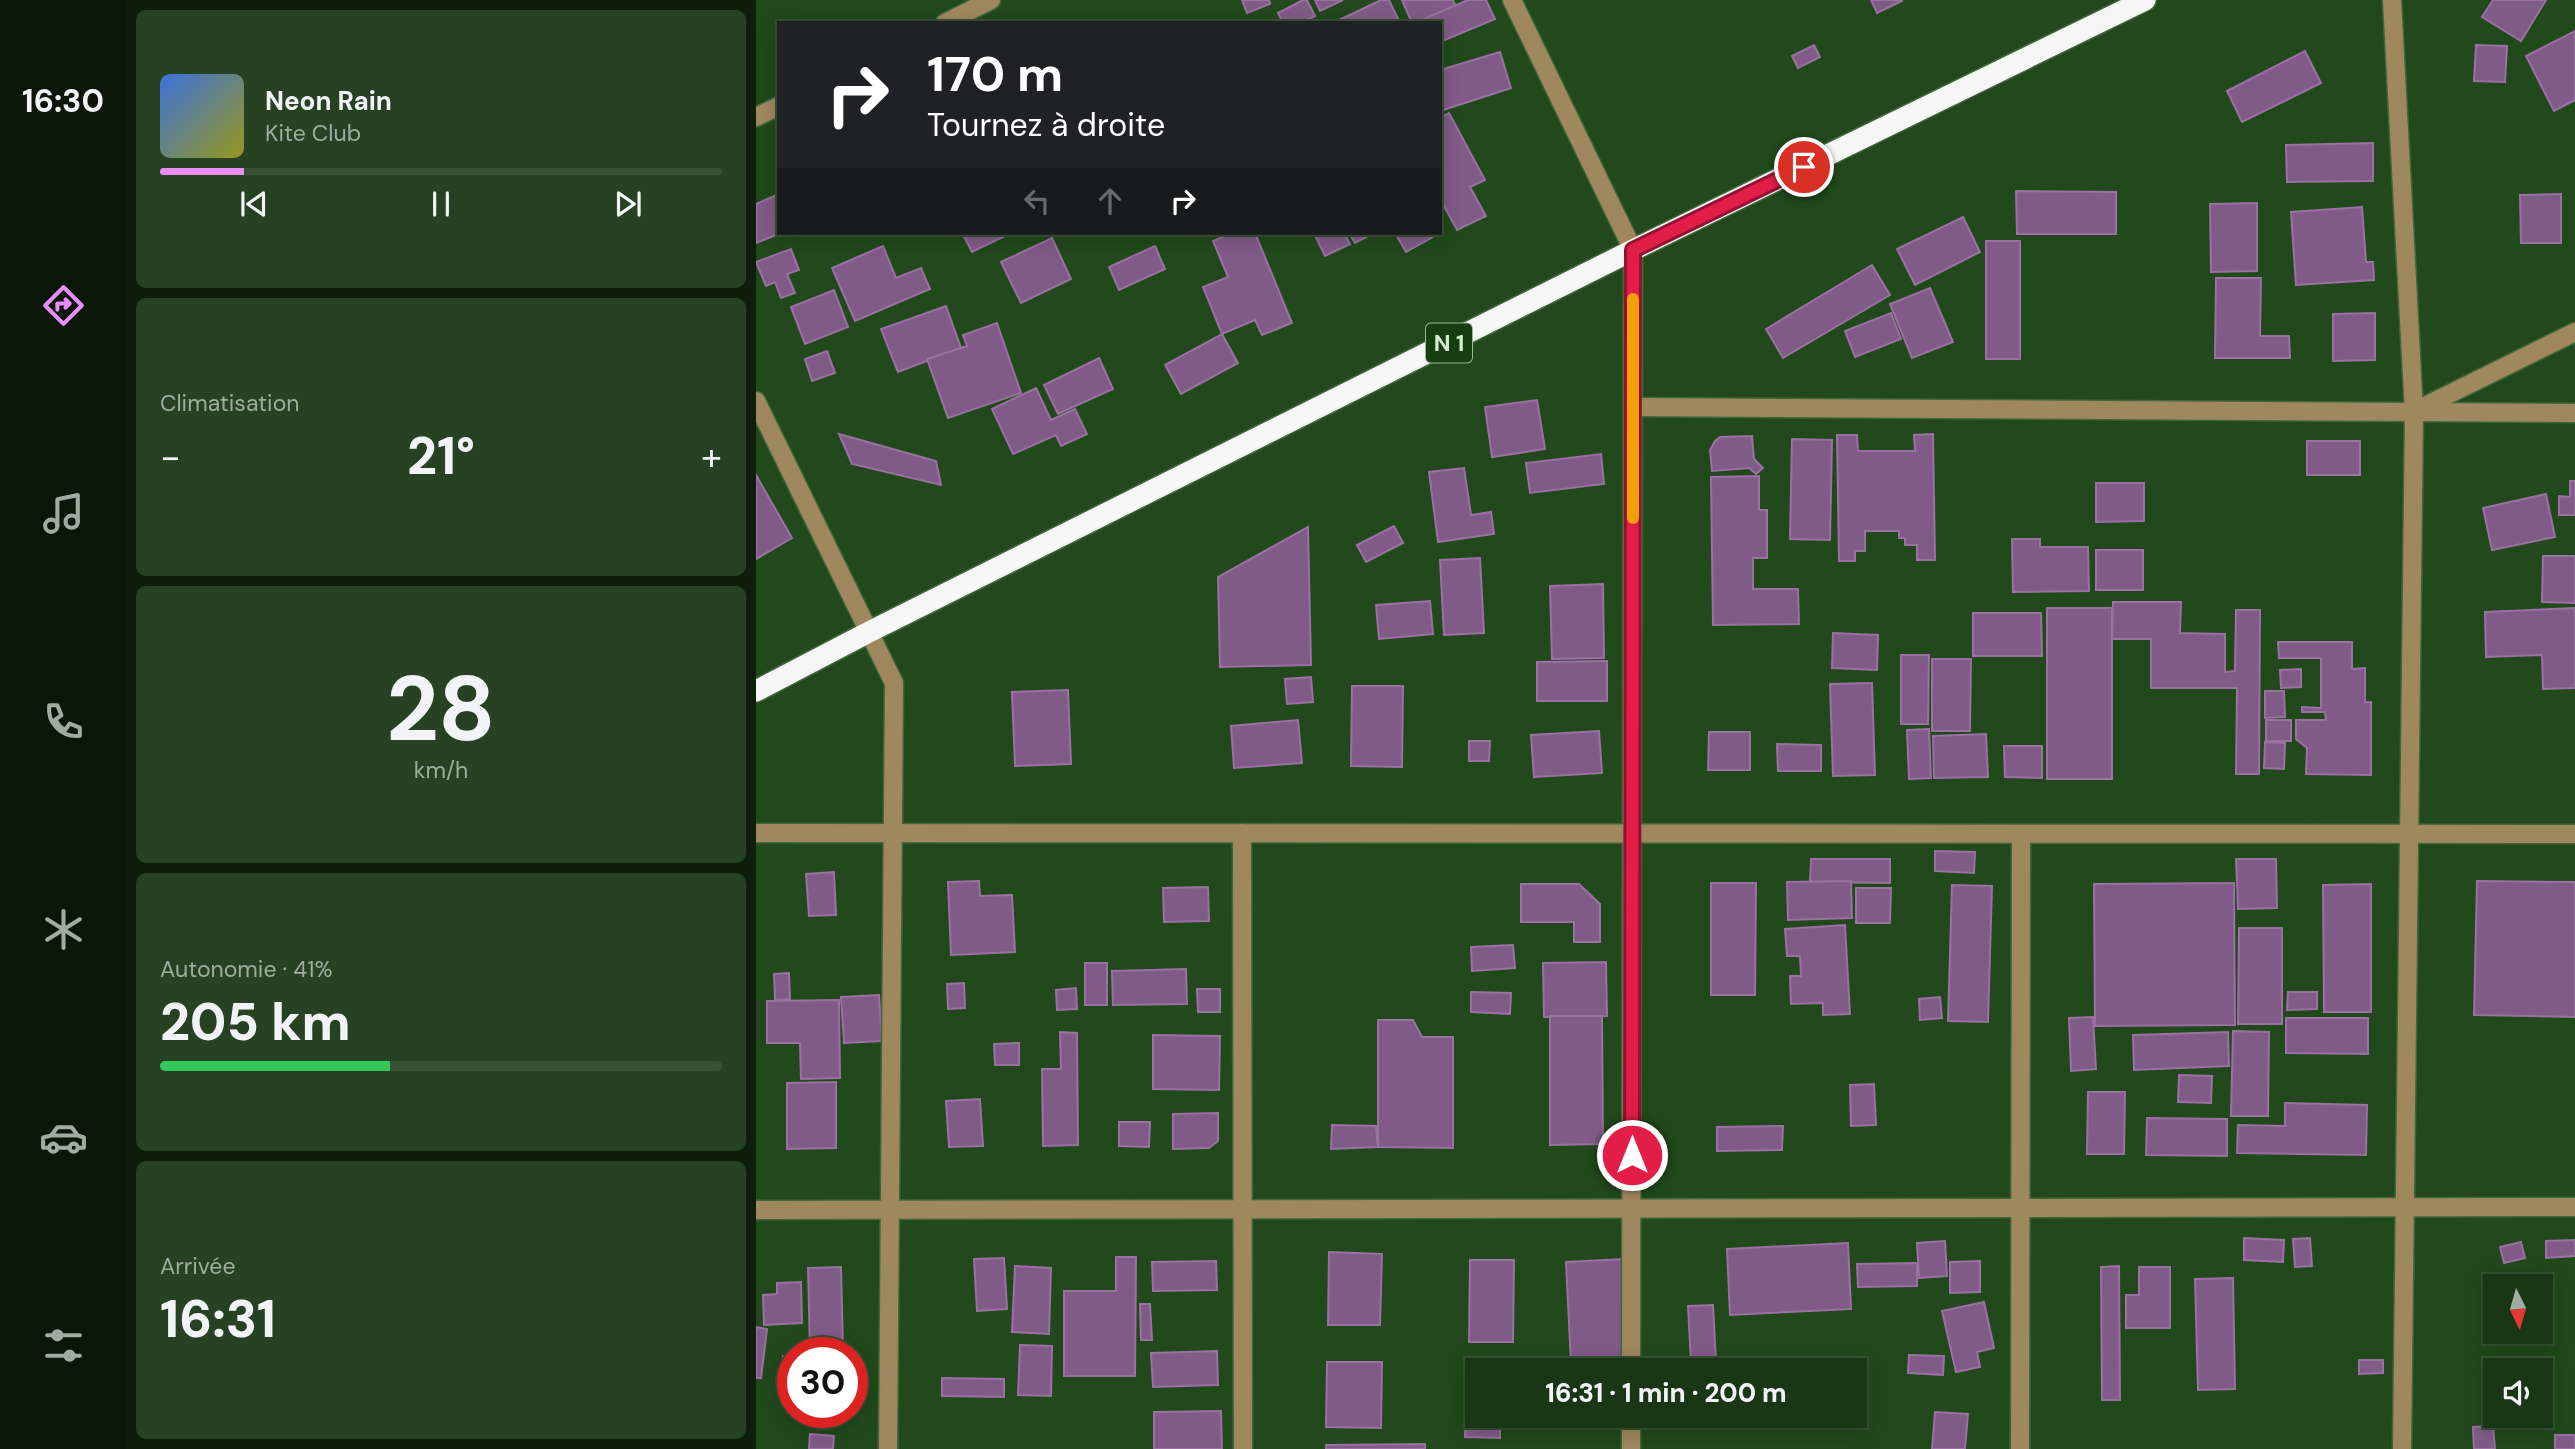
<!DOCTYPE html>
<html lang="fr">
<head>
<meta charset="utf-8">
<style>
  :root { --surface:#193714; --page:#264222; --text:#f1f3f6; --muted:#9faca0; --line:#375134; --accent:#ea8dfc }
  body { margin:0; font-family:"DM Sans",sans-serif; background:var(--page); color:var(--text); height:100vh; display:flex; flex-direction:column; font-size:26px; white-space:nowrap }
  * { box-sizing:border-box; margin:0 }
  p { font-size:23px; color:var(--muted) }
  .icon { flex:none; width:38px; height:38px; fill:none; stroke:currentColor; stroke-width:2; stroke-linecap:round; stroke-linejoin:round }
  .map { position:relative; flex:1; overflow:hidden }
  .side { display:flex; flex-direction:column; gap:10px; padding:10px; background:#0e1e0b; width:630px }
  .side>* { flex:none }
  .guide { position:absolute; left:21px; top:21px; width:665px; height:214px; border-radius:0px; box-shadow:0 4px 18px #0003,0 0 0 2px var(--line); background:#202124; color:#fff; overflow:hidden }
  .needle { width:46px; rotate:175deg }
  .fabs { position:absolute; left:1727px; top:1274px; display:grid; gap:14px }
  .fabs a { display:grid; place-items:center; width:70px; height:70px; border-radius:0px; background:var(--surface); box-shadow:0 4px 18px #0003,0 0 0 2px var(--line); font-size:35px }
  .speed { position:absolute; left:21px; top:1337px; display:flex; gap:14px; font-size:35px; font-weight:700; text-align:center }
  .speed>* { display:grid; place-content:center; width:91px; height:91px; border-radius:50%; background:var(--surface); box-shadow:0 4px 18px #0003,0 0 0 2px var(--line); line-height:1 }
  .speed .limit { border:10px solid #d22; background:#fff; color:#111 }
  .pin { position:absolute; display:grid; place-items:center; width:60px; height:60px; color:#fff; margin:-30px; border:4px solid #fff; border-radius:50%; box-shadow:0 2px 7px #0007 }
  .me { position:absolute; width:77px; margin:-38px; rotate:0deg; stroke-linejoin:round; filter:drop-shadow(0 0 5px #0008) }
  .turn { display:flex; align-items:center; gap:24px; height:147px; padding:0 35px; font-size:32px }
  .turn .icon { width:91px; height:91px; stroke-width:2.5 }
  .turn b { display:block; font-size:49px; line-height:60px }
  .lanes { display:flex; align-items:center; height:66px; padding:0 35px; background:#0003; justify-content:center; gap:35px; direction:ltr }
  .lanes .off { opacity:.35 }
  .big { font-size:52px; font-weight:800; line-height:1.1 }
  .side .widget { flex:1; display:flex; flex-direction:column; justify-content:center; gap:10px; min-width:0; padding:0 24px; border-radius:10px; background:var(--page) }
  .side .dial { align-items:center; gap:0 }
  .dial b { font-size:91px; line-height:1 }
  .song { display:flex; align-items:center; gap:21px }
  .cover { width:84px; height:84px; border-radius:10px; background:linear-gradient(135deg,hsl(220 70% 55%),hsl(60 70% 35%)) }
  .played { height:7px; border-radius:4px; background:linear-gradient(90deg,var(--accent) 15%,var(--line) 15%) }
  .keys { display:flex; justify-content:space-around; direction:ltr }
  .heat { display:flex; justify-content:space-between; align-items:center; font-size:38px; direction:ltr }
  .charge { height:10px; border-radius:5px; background:linear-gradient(90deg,#34c759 41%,var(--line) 0) }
  .trip { position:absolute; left:709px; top:1358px; width:402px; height:70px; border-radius:0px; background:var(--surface); box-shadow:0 4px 18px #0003,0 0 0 2px var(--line); font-weight:800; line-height:70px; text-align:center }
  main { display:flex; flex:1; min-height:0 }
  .dock { display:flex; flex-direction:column; width:126px; justify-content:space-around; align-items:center; background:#0a1608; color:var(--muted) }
  .dock .icon { width:49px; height:49px }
  .dock .on { color:var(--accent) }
  .dock b { font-size:32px; color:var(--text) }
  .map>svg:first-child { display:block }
  .building { fill:#815b88; stroke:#9a71a2; stroke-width:2 }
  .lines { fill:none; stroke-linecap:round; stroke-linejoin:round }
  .minor-casing { stroke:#41663c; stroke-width:21 }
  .highway-casing { stroke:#41663c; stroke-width:24 }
  .minor { stroke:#a0885e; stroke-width:18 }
  .highway { stroke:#f6f6f6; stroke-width:21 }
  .route-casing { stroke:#92132f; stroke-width:18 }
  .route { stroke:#e11d48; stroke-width:12 }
  .slow { stroke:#f59e0b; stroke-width:12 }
  .labels { text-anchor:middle; stroke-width:5; stroke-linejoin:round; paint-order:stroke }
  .shield { fill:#163e10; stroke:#9bb796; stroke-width:2 }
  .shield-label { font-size:23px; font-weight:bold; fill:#d4ebd0 }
</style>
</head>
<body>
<main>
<nav class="dock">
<b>16:30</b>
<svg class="icon on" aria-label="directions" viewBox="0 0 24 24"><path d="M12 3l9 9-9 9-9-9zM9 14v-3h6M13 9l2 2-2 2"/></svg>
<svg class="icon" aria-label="music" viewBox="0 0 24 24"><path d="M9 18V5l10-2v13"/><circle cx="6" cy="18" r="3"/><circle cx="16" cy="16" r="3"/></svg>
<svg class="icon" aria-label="phone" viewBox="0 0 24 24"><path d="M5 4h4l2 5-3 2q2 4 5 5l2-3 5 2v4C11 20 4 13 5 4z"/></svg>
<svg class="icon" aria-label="climate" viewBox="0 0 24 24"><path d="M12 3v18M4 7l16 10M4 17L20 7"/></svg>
<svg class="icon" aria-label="car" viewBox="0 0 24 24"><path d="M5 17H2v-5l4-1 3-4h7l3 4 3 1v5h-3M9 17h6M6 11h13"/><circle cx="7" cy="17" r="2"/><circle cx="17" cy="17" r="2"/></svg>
<svg class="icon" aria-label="filters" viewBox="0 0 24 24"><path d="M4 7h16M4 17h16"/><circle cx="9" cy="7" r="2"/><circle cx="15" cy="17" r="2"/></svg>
</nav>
<section class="side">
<div class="widget">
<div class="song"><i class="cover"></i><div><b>Neon Rain</b><p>Kite Club</p></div></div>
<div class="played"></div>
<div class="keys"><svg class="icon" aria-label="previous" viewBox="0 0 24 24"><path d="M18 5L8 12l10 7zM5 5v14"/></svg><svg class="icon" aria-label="pause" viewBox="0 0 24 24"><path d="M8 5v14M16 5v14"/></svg><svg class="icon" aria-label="next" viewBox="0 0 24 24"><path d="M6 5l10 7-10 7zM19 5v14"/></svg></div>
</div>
<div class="widget"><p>Climatisation</p>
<div class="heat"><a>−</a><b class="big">21°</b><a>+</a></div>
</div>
<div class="widget dial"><b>28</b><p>km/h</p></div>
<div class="widget"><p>Autonomie · 41%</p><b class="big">205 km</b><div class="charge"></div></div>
<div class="widget"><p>Arrivée</p><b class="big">16:31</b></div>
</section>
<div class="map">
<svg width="1819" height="1449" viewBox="0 0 1819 1449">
  <rect width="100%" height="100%" fill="#21491b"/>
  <!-- building -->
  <g class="building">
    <polygon points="486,0 513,0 514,4 491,13"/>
    <polygon points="547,0 551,0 559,16 544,23 527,23 522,13"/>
    <polygon points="559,0 587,0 564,11"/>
    <polygon points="625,0 633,0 644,23 577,23"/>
    <polygon points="646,0 697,0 700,7 662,23 656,23"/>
    <polygon points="712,0 730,0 739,19 684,42 684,23 672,23 670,18"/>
    <polygon points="1115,0 1145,0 1146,1 1121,13"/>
    <polygon points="1737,0 1790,0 1765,41 1726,17"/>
    <polygon points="1819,31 1819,100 1798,111 1770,56"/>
    <polygon points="1058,45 1064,57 1042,68 1036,56"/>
    <polygon points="1720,45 1751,46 1749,82 1718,81"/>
    <polygon points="1549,51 1565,83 1486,122 1471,91"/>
    <polygon points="744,52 755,88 684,111 684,70"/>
    <polygon points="693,113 729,180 714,187 730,216 701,230 687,204 684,206 684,118"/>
    <polygon points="1617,143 1617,181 1531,182 1530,145"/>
    <polygon points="1260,191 1360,192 1360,234 1261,234"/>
    <polygon points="23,194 23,233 25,233 0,243 0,204"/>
    <polygon points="1805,194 1805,243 1765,243 1764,195"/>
    <polygon points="1501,203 1501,271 1455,272 1454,204"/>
    <polygon points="1606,207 1610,262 1617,262 1618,280 1540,285 1535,212"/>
    <polygon points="1207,217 1224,252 1159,285 1141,249"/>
    <polygon points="206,233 255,233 216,252"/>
    <polygon points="476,233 499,233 536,323 506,335 499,320 466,334 447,287 472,277 457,241"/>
    <polygon points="558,233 588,233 594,244 569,256"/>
    <polygon points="593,233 618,233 599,243"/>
    <polygon points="639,233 674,233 677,237 650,252"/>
    <polygon points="296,238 315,279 265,303 245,262"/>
    <rect x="1230" y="241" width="34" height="118"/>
    <polygon points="127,246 140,278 165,268 174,289 99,321 76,268"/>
    <polygon points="399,246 409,269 363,290 353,267"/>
    <polygon points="35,249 43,270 31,274 39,293 25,298 19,282 10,286 0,262"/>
    <polygon points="1116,265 1134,295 1027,358 1010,329"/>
    <polygon points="1460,278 1505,278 1504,336 1533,336 1534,358 1459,358"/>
    <polygon points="1174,288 1197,342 1156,358 1134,304"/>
    <polygon points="78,290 92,327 49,344 35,307"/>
    <polygon points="190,306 205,348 142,372 125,329"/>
    <polygon points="1135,313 1145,339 1099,357 1089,331"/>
    <polygon points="1619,313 1619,360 1577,361 1577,314"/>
    <polygon points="241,323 265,393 192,418 171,359 211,346 207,335"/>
    <polygon points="466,334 482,363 425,394 409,365"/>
    <polygon points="71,351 79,373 56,381 49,359"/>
    <polygon points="343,358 357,389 302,414 288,385"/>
    <polygon points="280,388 295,420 319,409 331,434 305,446 300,435 257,454 236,409"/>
    <polygon points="781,400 789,449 736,457 729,407"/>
    <polygon points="83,434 180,461 185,485 96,464"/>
    <polygon points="1177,434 1179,560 1161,560 1161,545 1149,545 1149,538 1143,538 1143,531 1109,531 1109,551 1099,551 1099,561 1083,561 1081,435 1101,435 1102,451 1159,451 1158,435"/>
    <polygon points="996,436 998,459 1007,468 1000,474 993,468 956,471 954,450 959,441 964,437"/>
    <polygon points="1036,439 1076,440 1074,540 1034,539"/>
    <rect x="1551" y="441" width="53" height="34"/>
    <polygon points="845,454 848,484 774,493 770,463"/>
    <polygon points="708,468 715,515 735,512 738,534 682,542 673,472"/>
    <polygon points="0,475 36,538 0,559"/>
    <polygon points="1003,476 1003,510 1011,510 1011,558 997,558 997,589 1042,589 1043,624 957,625 955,477"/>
    <polygon points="1814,481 1819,481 1819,515 1803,515 1803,496 1814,497"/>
    <polygon points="1340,483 1388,483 1388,521 1340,522"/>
    <polygon points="1790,494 1799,537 1736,550 1727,508"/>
    <polygon points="638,526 647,543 610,562 601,545"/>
    <polygon points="552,527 555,665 464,667 462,577"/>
    <polygon points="1256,539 1284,539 1284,547 1332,547 1333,591 1257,592"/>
    <rect x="1340" y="550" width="47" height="40"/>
    <polygon points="1787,556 1819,556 1819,603 1786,602"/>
    <polygon points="724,558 728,633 688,635 684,560"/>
    <polygon points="847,584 848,658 796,659 794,586"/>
    <polygon points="674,601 677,634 623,639 620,605"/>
    <polygon points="1357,602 1425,602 1424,633 1469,634 1469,672 1479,671 1480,610 1504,610 1503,774 1480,774 1481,688 1395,688 1395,639 1356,639"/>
    <rect x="1291" y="608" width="65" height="171"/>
    <polygon points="1819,608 1819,688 1787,689 1786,655 1730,657 1729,612"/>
    <polygon points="1217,613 1285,613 1286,656 1217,656"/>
    <polygon points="1077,633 1122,635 1121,670 1076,668"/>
    <polygon points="1522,642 1596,642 1596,669 1609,668 1609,702 1615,702 1615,775 1550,774 1551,748 1540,739 1540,720 1570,720 1569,712 1546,712 1546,707 1565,708 1565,658 1523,658"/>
    <polygon points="1145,655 1173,655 1172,724 1145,724"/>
    <polygon points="1176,659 1215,659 1214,731 1176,731"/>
    <polygon points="851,661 851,701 781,701 781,662"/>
    <polygon points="1545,669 1545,687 1525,688 1524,670"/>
    <polygon points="555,677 557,702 531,704 529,679"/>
    <polygon points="1116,683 1119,775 1077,776 1074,684"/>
    <polygon points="596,686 647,686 646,767 595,766"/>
    <polygon points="312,690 315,764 259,766 256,692"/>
    <polygon points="1509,691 1528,691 1529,717 1509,718"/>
    <polygon points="542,720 546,763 478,768 475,726"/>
    <rect x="1510" y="720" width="25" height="21"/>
    <polygon points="1173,729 1175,778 1153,779 1151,730"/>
    <polygon points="843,731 846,773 778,777 775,735"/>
    <polygon points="953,732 994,732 994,770 952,770"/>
    <polygon points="1230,734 1232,777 1178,778 1177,736"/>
    <polygon points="713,741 734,741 733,761 713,761"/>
    <polygon points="1509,742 1529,743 1528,769 1508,768"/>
    <polygon points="1021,744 1065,745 1065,771 1022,771"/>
    <polygon points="1248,746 1286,746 1286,778 1249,777"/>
    <polygon points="1179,851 1219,852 1218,873 1179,871"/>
    <polygon points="1055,859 1134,859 1134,883 1054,882"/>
    <polygon points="1480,859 1520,859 1521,908 1482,909"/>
    <polygon points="78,872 80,915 53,916 50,874"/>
    <polygon points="223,881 224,896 256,895 259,952 195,955 192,882"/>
    <polygon points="1095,881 1096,918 1032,920 1031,882"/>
    <polygon points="1721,881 1819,882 1819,1017 1718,1015"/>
    <polygon points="955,883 1000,883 999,995 955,995"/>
    <polygon points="1478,883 1479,1025 1339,1026 1338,884"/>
    <polygon points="765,884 823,884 844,904 844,942 818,942 818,922 765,922"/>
    <polygon points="1615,884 1615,1012 1568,1012 1567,885"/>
    <polygon points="1196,885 1236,886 1232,1022 1192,1021"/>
    <polygon points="452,887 453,921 408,922 407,888"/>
    <polygon points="1100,888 1135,888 1134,923 1100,923"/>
    <polygon points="1089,925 1094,1014 1067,1015 1067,1003 1035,1004 1034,976 1045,976 1044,956 1031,956 1029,929"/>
    <polygon points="1483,928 1526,928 1526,1024 1482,1024"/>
    <polygon points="757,945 759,968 716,971 715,947"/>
    <polygon points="850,962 851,1016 788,1017 787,963"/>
    <rect x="329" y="963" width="22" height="42"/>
    <polygon points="430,969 431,1004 357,1005 356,971"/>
    <polygon points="33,973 34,999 19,1000 18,974"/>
    <polygon points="208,983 209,1008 192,1009 191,984"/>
    <polygon points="320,988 321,1009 301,1010 300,990"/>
    <polygon points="441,989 464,989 464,1012 442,1012"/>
    <polygon points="715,992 755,993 754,1014 715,1012"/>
    <polygon points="1532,992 1561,992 1561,1009 1531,1010"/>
    <polygon points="123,995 126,1041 88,1043 85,997"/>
    <polygon points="1184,997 1186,1018 1164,1020 1163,999"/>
    <polygon points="83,1000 84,1078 45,1079 44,1043 11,1043 11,1001"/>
    <polygon points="794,1016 846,1016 847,1144 794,1145"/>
    <polygon points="1337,1017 1340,1069 1315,1071 1313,1018"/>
    <polygon points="1530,1018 1612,1018 1612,1054 1530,1053"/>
    <polygon points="622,1020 657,1020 666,1037 697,1037 697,1148 622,1147"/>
    <polygon points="1477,1031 1513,1032 1512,1116 1475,1116"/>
    <polygon points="304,1032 321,1033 322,1145 287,1146 286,1069 305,1069"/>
    <polygon points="1472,1032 1473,1066 1378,1070 1377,1035"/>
    <polygon points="397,1035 464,1036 463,1090 397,1089"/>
    <polygon points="263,1043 263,1065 239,1065 238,1044"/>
    <polygon points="1423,1075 1456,1076 1455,1103 1422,1102"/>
    <polygon points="80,1082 80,1148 31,1149 31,1083"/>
    <polygon points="1118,1084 1120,1125 1095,1126 1094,1085"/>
    <polygon points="1332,1092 1369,1092 1368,1154 1331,1154"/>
    <polygon points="224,1099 227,1146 193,1147 190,1101"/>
    <polygon points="1529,1103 1611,1105 1610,1155 1481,1153 1482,1125 1529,1126"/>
    <polygon points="462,1113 462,1141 453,1148 417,1149 417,1114"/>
    <polygon points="1391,1118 1471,1119 1471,1156 1390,1155"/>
    <polygon points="363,1122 394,1122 393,1147 363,1146"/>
    <polygon points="576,1125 620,1126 622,1147 575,1149"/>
    <polygon points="1027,1126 1026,1150 961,1151 961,1127"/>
    <polygon points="1488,1238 1528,1240 1527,1262 1488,1260"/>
    <polygon points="1554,1238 1556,1266 1539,1267 1537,1239"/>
    <polygon points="1819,1240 1819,1256 1790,1258 1790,1241"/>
    <polygon points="1189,1241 1191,1276 1163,1278 1161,1243"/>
    <polygon points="1765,1242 1769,1258 1748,1263 1744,1247"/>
    <polygon points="1092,1243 1095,1309 974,1315 971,1249"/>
    <polygon points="573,1252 626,1254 624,1325 572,1325"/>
    <polygon points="360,1257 380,1257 379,1376 308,1376 308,1291 360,1291"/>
    <polygon points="248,1258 251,1309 221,1311 218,1259"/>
    <polygon points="868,1259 873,1361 815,1364 810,1262"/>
    <polygon points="714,1260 758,1260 757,1342 713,1342"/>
    <polygon points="460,1261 461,1290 397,1291 396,1262"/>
    <polygon points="1224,1261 1224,1292 1194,1293 1194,1262"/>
    <polygon points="1161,1263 1161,1286 1102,1287 1101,1264"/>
    <polygon points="259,1266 295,1268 293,1334 256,1332"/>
    <polygon points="1363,1266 1364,1400 1346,1400 1345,1267"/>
    <polygon points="85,1267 87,1350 54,1351 52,1268"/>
    <polygon points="1383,1267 1414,1267 1414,1328 1370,1328 1370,1295 1383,1295"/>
    <polygon points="1477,1278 1479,1389 1442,1390 1439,1279"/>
    <polygon points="45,1282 46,1323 8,1325 7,1295 21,1294 21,1283"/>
    <polygon points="1228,1302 1238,1348 1221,1352 1224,1367 1200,1372 1186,1311"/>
    <polygon points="384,1304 394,1304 396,1340 385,1340"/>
    <polygon points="957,1305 960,1362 935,1363 932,1306"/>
    <polygon points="0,1327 11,1329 5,1378 0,1378"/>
    <polygon points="264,1345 296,1346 295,1396 262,1395"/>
    <polygon points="461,1351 462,1385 397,1387 395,1353"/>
    <polygon points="1153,1355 1188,1356 1187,1375 1152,1373"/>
    <polygon points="27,1356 37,1357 37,1379 25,1378"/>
    <polygon points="1603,1360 1627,1360 1627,1373 1603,1374"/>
    <polygon points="571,1362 626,1362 625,1428 570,1427"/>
    <polygon points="711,1375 721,1375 721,1416 744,1416 744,1438 709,1437"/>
    <polygon points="186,1378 248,1379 248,1397 186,1396"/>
    <polygon points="465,1411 466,1449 398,1449 398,1412"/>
    <polygon points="1179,1412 1212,1414 1209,1449 1176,1449"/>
    <polygon points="1737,1426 1739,1449 1718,1449 1717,1427"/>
    <polygon points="54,1434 78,1436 77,1449 53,1449"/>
    <rect x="1799" y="1435" width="20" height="14"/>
    <polygon points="669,1444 669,1449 570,1449 570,1445"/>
  </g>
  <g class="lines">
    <!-- minor casing -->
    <g class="minor-casing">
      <g id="minor">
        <polyline points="756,0 877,250 875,1370"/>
        <polyline points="1636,0 1658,412 1646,1449"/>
        <polyline points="189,23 235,0"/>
        <polyline points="0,117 23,106"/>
        <polyline points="0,401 138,683 132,1449"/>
        <polyline points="877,407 1819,413"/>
        <polyline points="1661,410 1819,332"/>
        <polyline points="0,833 1819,834"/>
        <polyline points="486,833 487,1449"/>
        <polyline points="0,1210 1819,1207"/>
        <polyline points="875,1449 875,1416"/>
        <polyline points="1264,1449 1265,834"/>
      </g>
    </g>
    <!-- highway casing -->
    <g class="highway-casing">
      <polyline id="highway" points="0,691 113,632 877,250 1389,0"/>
    </g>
    <!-- minor -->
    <use href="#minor" class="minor"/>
    <!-- highway -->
    <use href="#highway" class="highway"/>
  </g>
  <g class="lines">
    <!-- route casing -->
    <g class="route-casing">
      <polyline id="route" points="876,1155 877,250 1048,167"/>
    </g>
    <!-- route -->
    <use href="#route" class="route"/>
    <!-- slow -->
    <polyline class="slow" points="877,518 877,299"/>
  </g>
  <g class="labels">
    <!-- shield labels -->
    <rect class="shield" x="670" y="323.5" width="46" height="39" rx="5"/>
    <g class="shield-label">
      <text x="693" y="351">N 1</text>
    </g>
  </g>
</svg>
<div class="fabs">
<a><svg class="needle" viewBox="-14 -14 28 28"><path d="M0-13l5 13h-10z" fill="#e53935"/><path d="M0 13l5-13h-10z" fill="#9faca0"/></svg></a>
<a><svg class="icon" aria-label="sound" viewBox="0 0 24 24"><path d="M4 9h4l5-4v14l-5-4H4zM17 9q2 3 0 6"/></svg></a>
</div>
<div class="speed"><div class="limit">30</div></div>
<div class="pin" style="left:1048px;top:167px;background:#d93025"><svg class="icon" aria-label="arrive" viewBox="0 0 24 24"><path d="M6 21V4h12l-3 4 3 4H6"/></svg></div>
<svg class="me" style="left:876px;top:1155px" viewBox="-20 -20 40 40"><circle r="17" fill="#e11d48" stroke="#fff" stroke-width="3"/><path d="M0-11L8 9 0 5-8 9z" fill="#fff"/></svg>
<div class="trip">16:31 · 1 min · 200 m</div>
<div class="guide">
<div class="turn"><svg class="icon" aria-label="right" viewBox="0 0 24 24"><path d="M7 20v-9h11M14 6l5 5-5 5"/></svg><div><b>170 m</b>Tournez à droite</div></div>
<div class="lanes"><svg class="icon off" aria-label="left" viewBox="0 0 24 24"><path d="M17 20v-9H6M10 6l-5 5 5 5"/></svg><svg class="icon off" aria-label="ahead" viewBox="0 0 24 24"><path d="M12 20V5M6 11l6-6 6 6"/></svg><svg class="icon" aria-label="right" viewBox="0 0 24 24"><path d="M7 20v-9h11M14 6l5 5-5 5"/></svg></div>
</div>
</div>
</main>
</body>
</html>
